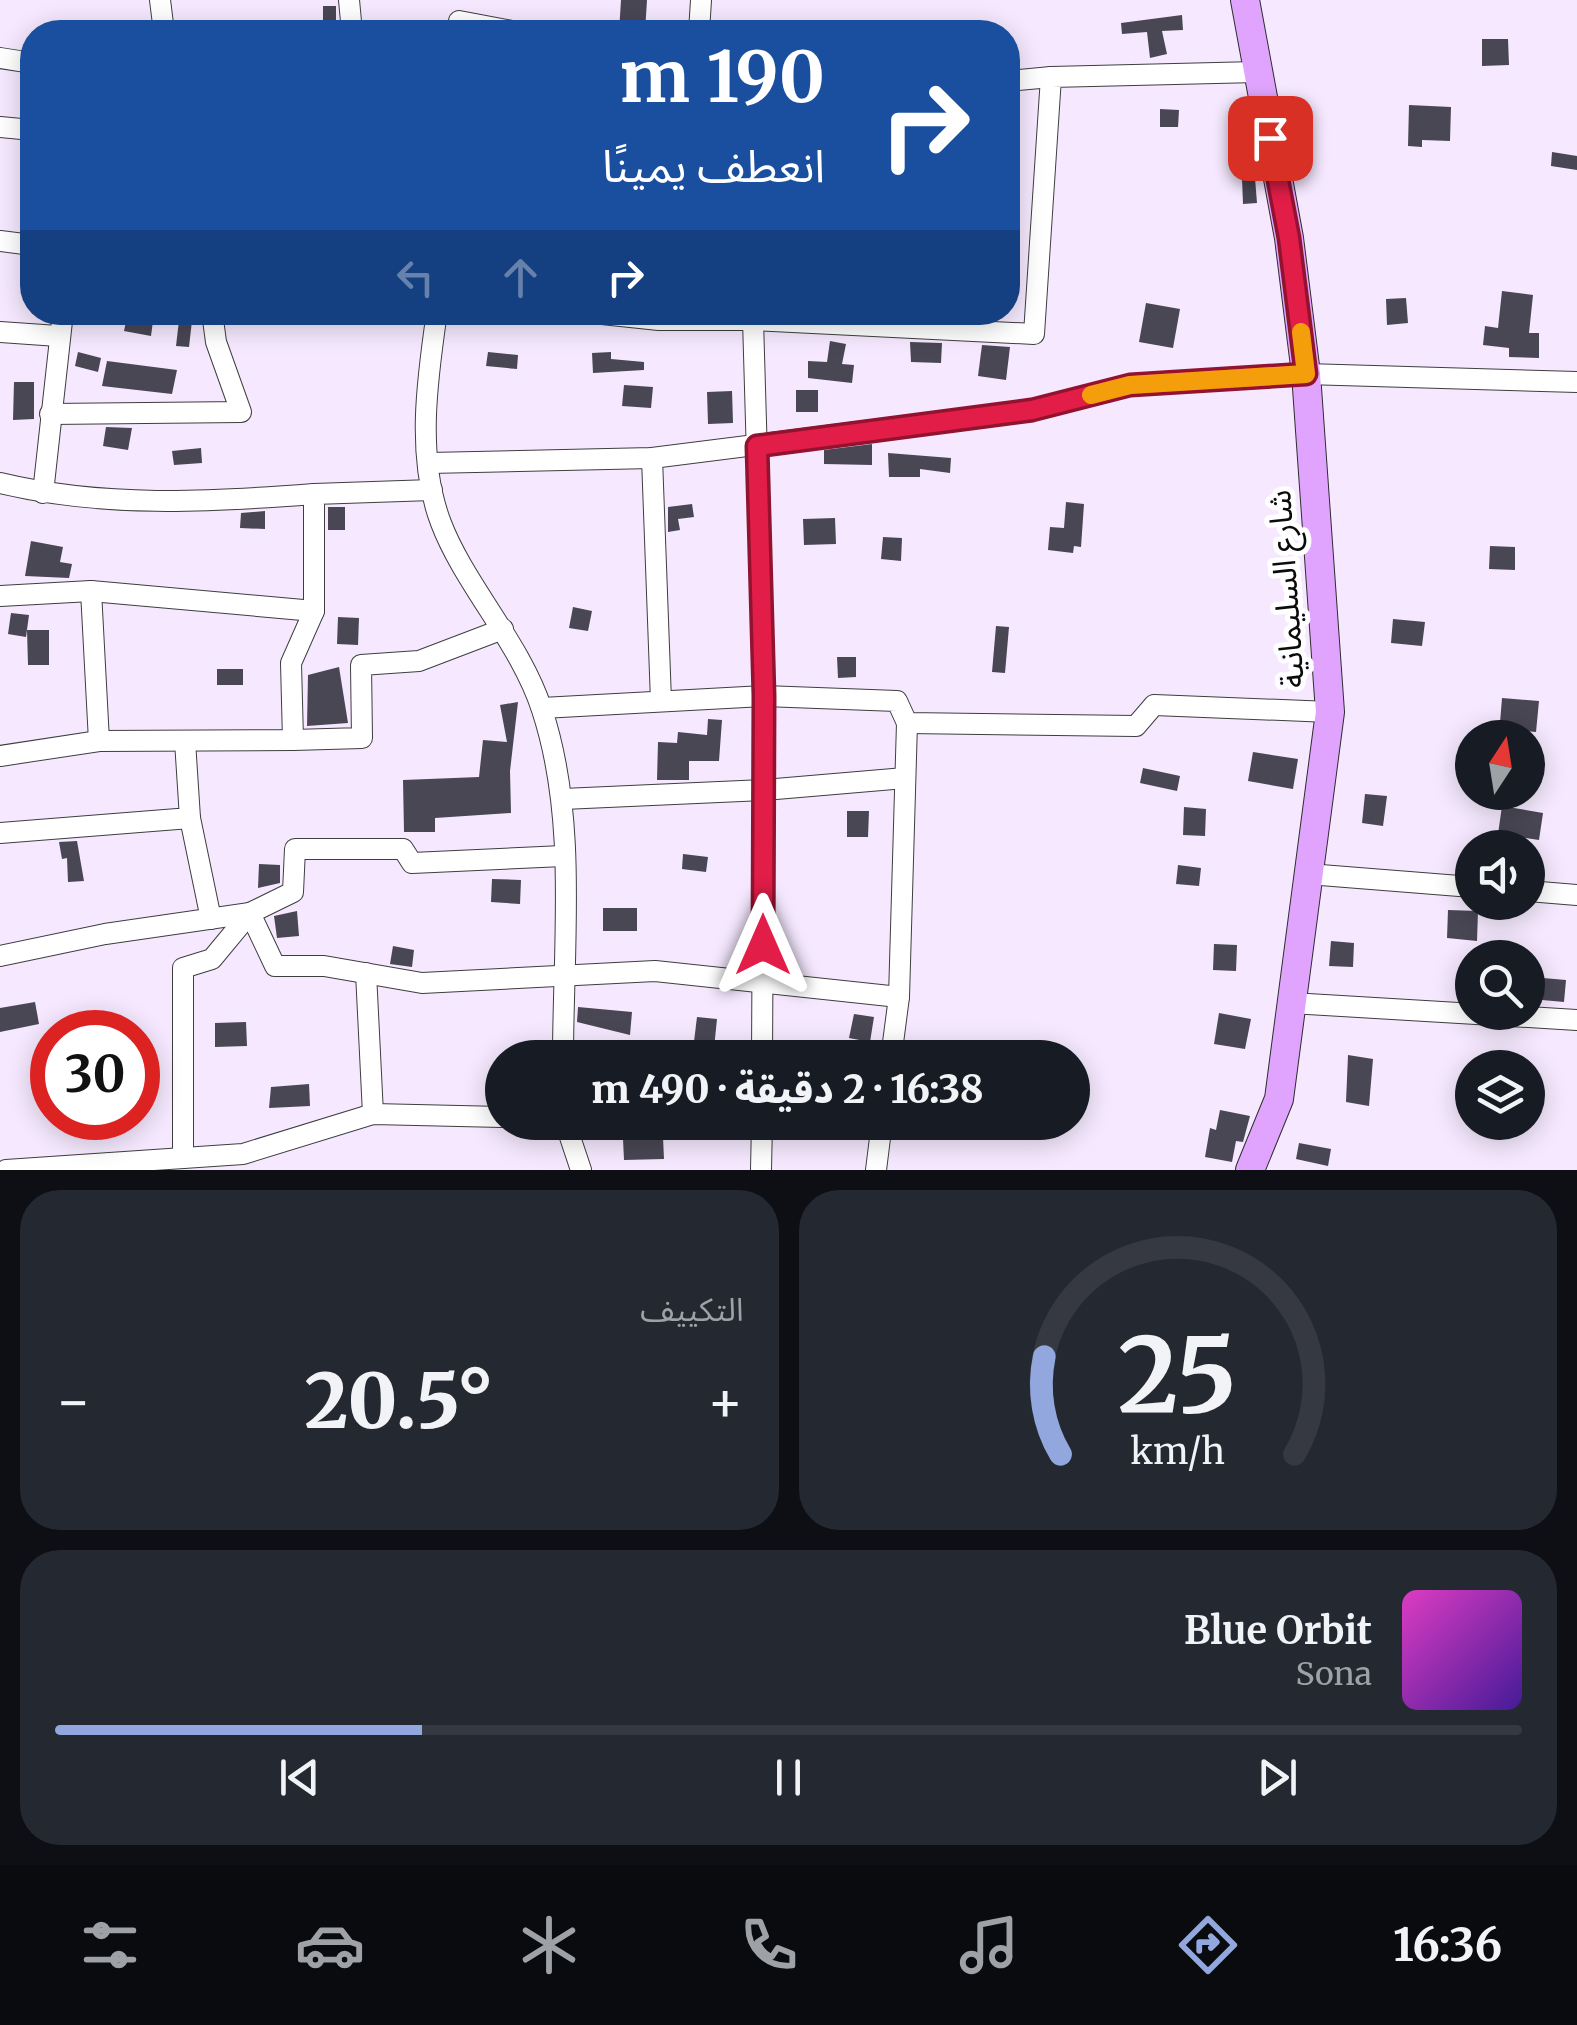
<!DOCTYPE html>
<html lang="ar">
<head>
<meta charset="utf-8">
<style>
  :root { --surface:#171b24; --page:#242831; --text:#f1f3f6; --muted:#9ea1a6; --line:#363941; --accent:#92a7dd }
  body { margin:0; font-family:Merriweather,"Noto Sans Arabic",serif; background:var(--page); color:var(--text); direction:rtl; height:100vh; display:flex; flex-direction:column; font-size:38px; white-space:nowrap }
  * { box-sizing:border-box; margin:0 }
  p { font-size:32px; color:var(--muted) }
  .icon { flex:none; width:55px; height:55px; fill:none; stroke:currentColor; stroke-width:2; stroke-linecap:round; stroke-linejoin:round }
  .map { position:relative; height:1170px; overflow:hidden; direction:ltr }
  .side { display:flex; flex-direction:column; gap:20px; padding:20px; background:#0d0f14; flex:1 }
  .side>* { flex:none }
  .guide { position:absolute; left:20px; top:20px; width:1000px; height:305px; border-radius:40px; box-shadow:0 5px 25px #0003; direction:rtl; background:#1a4fa0; color:#fff; overflow:hidden }
  .needle { width:65px; rotate:12deg }
  .buttons { position:absolute; left:1455px; top:720px; display:grid; gap:20px }
  .buttons a { display:grid; place-items:center; width:90px; height:90px; border-radius:50%; background:var(--surface); box-shadow:0 5px 25px #0003; font-size:50px }
  .speed { position:absolute; left:30px; top:1010px; display:flex; gap:20px; font-size:50px; font-weight:700; text-align:center }
  .speed>* { display:grid; place-content:center; width:130px; height:130px; border-radius:50%; background:var(--surface); box-shadow:0 5px 25px #0003; line-height:1 }
  .speed .limit { border:15px solid #d22; background:#fff; color:#111 }
  .pin { position:absolute; display:grid; place-items:center; width:85px; height:85px; color:#fff; margin:-42px; border-radius:20px; box-shadow:0 5px 15px #0006 }
  .me { position:absolute; width:110px; margin:-55px; rotate:0deg; stroke-linejoin:round; filter:drop-shadow(0 0 8px #0008) }
  .turn { display:flex; align-items:center; gap:35px; height:210px; padding:0 30px; font-size:45px }
  .turn .icon { width:130px; height:130px; stroke-width:2.5 }
  .turn b { display:block; font-size:70px; line-height:85px }
  .lanes { display:flex; align-items:center; height:95px; padding:0 30px; background:#0003; justify-content:center; gap:50px; direction:ltr }
  .lanes .off { opacity:.35 }
  .big { font-size:75px; font-weight:800; line-height:1.1 }
  .side .widget { flex:1; display:flex; flex-direction:column; justify-content:center; gap:15px; min-width:0; padding:0 35px; border-radius:40px; background:var(--page) }
  .side .dial { align-items:center; gap:0 }
  .dial svg { height:260px; overflow:visible; fill:none; stroke:var(--line); stroke-width:7; stroke-linecap:round; text-anchor:middle }
  .dial text { fill:var(--text); stroke:none }
  .song { display:flex; align-items:center; gap:30px }
  .cover { width:120px; height:120px; border-radius:15px; background:linear-gradient(135deg,hsl(310 70% 55%),hsl(260 70% 35%)) }
  .played { height:10px; border-radius:5px; background:linear-gradient(90deg,var(--accent) 25%,var(--line) 25%) }
  .keys { display:flex; justify-content:space-around; direction:ltr }
  .heat { display:flex; justify-content:space-between; align-items:center; font-size:55px; direction:ltr }
  .side .tiles { flex:1; display:grid; gap:20px; grid-template-columns:1fr 1fr }
  .widget:last-child { grid-column:span 2 }
  .trip { position:absolute; left:485px; top:1040px; width:605px; height:100px; border-radius:50px; background:var(--surface); box-shadow:0 5px 25px #0003; font-weight:800; line-height:100px; text-align:center; direction:rtl }
  .menu { display:flex; height:160px; justify-content:space-around; align-items:center; background:#090b0e; color:var(--muted) }
  .menu .icon { width:70px; height:70px }
  .menu .selected { color:var(--accent) }
  .menu b { font-size:45px; color:var(--text) }
  .map>svg:first-child { display:block }
  .building { fill:#494754 }
  .lines { fill:none; stroke-linecap:round; stroke-linejoin:round }
  .street-casing { stroke:#3e3e3e; stroke-width:22 }
  .secondary-casing { stroke:#2d2d2d; stroke-width:30 }
  .street { stroke:#fff; stroke-width:20 }
  .secondary { stroke:#e0a4ff; stroke-width:28 }
  .route-casing { stroke:#92132f; stroke-width:25 }
  .route { stroke:#e11d48; stroke-width:18 }
  .slow { stroke:#f59e0b; stroke-width:18 }
  .labels { text-anchor:middle; stroke-width:10; stroke-linejoin:round; paint-order:stroke }
  .street-label { font-size:32px; fill:#0b0b0b; stroke:#fff }
</style>
</head>
<body>
<div class="map">
<svg width="1577" height="1170" viewBox="0 0 1577 1170">
  <rect width="100%" height="100%" fill="#f6e9ff"/>
  <!-- building -->
  <g class="building">
    <polygon points="621,0 647,0 645,32 619,32"/>
    <rect x="323" y="6" width="13" height="26"/>
    <polygon points="1182,15 1183,30 1162,31 1167,54 1150,58 1147,32 1122,34 1121,23"/>
    <polygon points="1482,39 1508,39 1509,65 1482,66"/>
    <polygon points="1409,105 1451,107 1450,141 1422,140 1422,147 1408,146"/>
    <polygon points="1160,109 1179,110 1178,127 1160,127"/>
    <polygon points="1552,152 1577,156 1577,170 1551,166"/>
    <polygon points="1242,178 1255,178 1257,203 1243,204"/>
    <polygon points="1502,291 1533,295 1529,333 1539,333 1539,358 1509,357 1509,348 1483,345 1485,326 1498,328"/>
    <polygon points="1406,298 1408,323 1387,325 1386,299"/>
    <polygon points="1146,303 1180,309 1173,348 1139,342"/>
    <polygon points="180,312 193,312 189,347 176,346"/>
    <polygon points="127,317 153,321 151,336 124,331"/>
    <polygon points="830,341 846,344 842,364 854,365 852,383 808,378 808,361 827,362"/>
    <polygon points="910,342 942,343 941,363 911,362"/>
    <polygon points="982,345 1010,347 1006,380 978,376"/>
    <polygon points="78,352 101,358 98,372 75,366"/>
    <polygon points="488,352 518,355 517,369 486,366"/>
    <polygon points="611,352 611,359 644,362 644,370 593,373 592,353"/>
    <polygon points="107,361 177,370 172,394 102,386"/>
    <polygon points="14,382 34,382 34,419 13,420"/>
    <polygon points="624,385 653,387 651,408 622,406"/>
    <rect x="796" y="390" width="22" height="22"/>
    <polygon points="732,391 733,423 708,424 707,392"/>
    <polygon points="106,427 132,428 128,450 103,446"/>
    <polygon points="872,444 872,465 824,464 824,450"/>
    <polygon points="201,448 202,463 174,465 172,451"/>
    <polygon points="888,453 951,458 950,473 920,469 920,477 889,477"/>
    <polygon points="1066,502 1084,504 1081,547 1074,546 1073,553 1048,550 1050,527 1064,528"/>
    <polygon points="692,504 694,517 678,519 680,530 668,532 668,507"/>
    <rect x="328" y="507" width="17" height="23"/>
    <polygon points="265,511 265,529 240,528 241,513"/>
    <polygon points="835,518 836,544 804,545 803,519"/>
    <polygon points="883,537 902,538 901,561 881,559"/>
    <polygon points="31,541 63,547 60,562 72,564 69,578 25,576"/>
    <polygon points="1490,546 1515,547 1515,570 1489,569"/>
    <polygon points="573,607 592,611 588,631 569,628"/>
    <polygon points="11,613 29,615 26,637 8,634"/>
    <polygon points="338,617 359,618 358,645 337,644"/>
    <polygon points="1393,619 1425,622 1422,646 1391,643"/>
    <polygon points="996,626 1009,627 1005,673 992,672"/>
    <polygon points="27,630 49,630 49,665 28,665"/>
    <polygon points="837,657 856,657 856,677 838,678"/>
    <polygon points="339,667 348,723 307,726 308,675"/>
    <rect x="217" y="669" width="26" height="16"/>
    <polygon points="1502,698 1539,701 1536,732 1504,729 1503,737 1489,735 1491,722 1500,723"/>
    <polygon points="518,702 510,771 511,813 435,818 435,832 404,832 403,780 479,777 483,740 507,742 500,705"/>
    <polygon points="708,719 722,720 719,761 689,761 689,780 657,780 658,742 677,743 678,732 707,735"/>
    <polygon points="1253,752 1298,759 1293,789 1248,781"/>
    <polygon points="1143,768 1180,776 1177,791 1140,783"/>
    <polygon points="1365,794 1387,796 1383,826 1362,823"/>
    <polygon points="1502,806 1543,813 1539,840 1498,834"/>
    <polygon points="1184,807 1206,809 1205,836 1183,835"/>
    <polygon points="847,811 869,811 868,837 847,837"/>
    <polygon points="77,841 84,881 68,882 67,858 62,859 59,842"/>
    <polygon points="683,854 708,857 706,872 682,869"/>
    <polygon points="259,864 280,865 280,883 258,888"/>
    <polygon points="1178,865 1201,868 1199,886 1176,884"/>
    <polygon points="492,879 521,880 520,904 491,902"/>
    <rect x="603" y="908" width="34" height="23"/>
    <polygon points="1448,910 1478,911 1477,941 1447,938"/>
    <polygon points="297,911 299,936 277,938 274,916"/>
    <polygon points="1331,941 1354,943 1353,967 1329,966"/>
    <polygon points="1214,944 1237,945 1236,971 1213,970"/>
    <polygon points="393,946 414,950 412,967 390,964"/>
    <polygon points="1543,978 1566,980 1564,1002 1542,1000"/>
    <polygon points="35,1002 39,1024 0,1032 0,1008"/>
    <polygon points="578,1007 632,1012 630,1035 577,1022"/>
    <polygon points="1219,1013 1251,1019 1245,1049 1214,1044"/>
    <polygon points="854,1014 874,1017 870,1042 849,1038"/>
    <polygon points="697,1017 717,1019 713,1058 692,1058"/>
    <polygon points="246,1022 247,1046 215,1047 215,1023"/>
    <polygon points="1348,1055 1373,1059 1369,1106 1346,1102"/>
    <polygon points="309,1084 310,1106 269,1108 271,1087"/>
    <polygon points="1220,1110 1250,1116 1243,1142 1236,1141 1232,1162 1205,1157 1210,1128 1216,1130"/>
    <polygon points="663,1137 664,1159 624,1160 623,1139"/>
    <polygon points="1299,1143 1331,1149 1328,1166 1296,1159"/>
  </g>
  <g class="lines">
    <!-- street casing -->
    <g class="street-casing">
      <g id="street">
        <polyline points="160,0 164,32"/>
        <polyline points="349,0 352,32"/>
        <polyline points="459,21 517,32"/>
        <polyline points="699,32 701,0"/>
        <polyline points="0,58 32,63"/>
        <polyline points="1008,81 1051,77"/>
        <polyline points="0,127 32,130"/>
        <polyline points="0,241 32,245"/>
        <path d="M437,312C427,380 416,458 441,523C464,584 521,644 542,710C578,819 563,944 563,1058"/>
        <polyline points="583,312 659,320 753,320 764,696 762,1058"/>
        <polyline points="753,320 1034,334 1051,77 1257,72"/>
        <polyline points="0,332 58,336"/>
        <polyline points="50,414 241,412 216,342 212,312"/>
        <polyline points="652,458 661,701"/>
        <polyline points="429,463 652,458 1031,410 1130,385 1306,374 1577,382"/>
        <path d="M0,483C104,508 209,502 314,494"/>
        <polyline points="43,493 63,312"/>
        <polyline points="91,591 99,741"/>
        <polyline points="0,596 91,591 314,611"/>
        <polyline points="542,708 764,696 897,701 907,723 1136,726 1154,705 1330,712"/>
        <polyline points="293,740 362,738 361,665 419,661 503,629"/>
        <polyline points="0,756 99,741 293,740 291,663 314,611 314,494 432,490"/>
        <polyline points="563,799 764,790 905,778"/>
        <polyline points="190,818 211,919"/>
        <polyline points="0,833 190,818 185,741"/>
        <polyline points="1308,874 1472,887"/>
        <polyline points="1528,891 1577,895"/>
        <polyline points="0,956 105,934 250,913 275,966 324,966 422,983 655,971 899,997"/>
        <polyline points="366,973 373,1114"/>
        <polyline points="1291,1003 1577,1020"/>
        <polyline points="891,1058 899,997 907,723"/>
        <polyline points="565,1122 581,1170"/>
        <polyline points="183,1158 183,968 212,959 250,913 293,892 295,849 403,849 412,863 563,856"/>
        <polyline points="6,1170 243,1154 373,1114 502,1117"/>
        <polyline points="761,1170 762,1122"/>
        <polyline points="876,1170 882,1122"/>
      </g>
    </g>
    <!-- secondary casing -->
    <g class="secondary-casing">
      <polyline id="secondary" points="1245,0 1289,238 1306,374 1330,712 1279,1099 1250,1170"/>
    </g>
    <!-- street -->
    <use href="#street" class="street"/>
    <!-- secondary -->
    <use href="#secondary" class="secondary"/>
  </g>
  <g class="lines">
    <!-- route casing -->
    <g class="route-casing">
      <polyline id="route" points="763,945 764,696 757,446 1032,410 1130,385 1306,374 1289,238 1270,138"/>
    </g>
    <!-- route -->
    <use href="#route" class="route"/>
    <!-- slow -->
    <polyline class="slow" points="1091,395 1130,385 1306,374 1301,332"/>
  </g>
  <g class="labels">
    <!-- street labels -->
    <g class="street-label">
      <text transform="translate(1286 589) rotate(-94)" y="11">شارع السليمانية</text>
    </g>
  </g>
</svg>
<div class="buttons">
<a><svg class="needle" viewBox="-14 -14 28 28"><path d="M0-13l5 13h-10z" fill="#e53935"/><path d="M0 13l5-13h-10z" fill="#9ea1a6"/></svg></a>
<a><svg class="icon" aria-label="sound" viewBox="0 0 24 24"><path d="M4 9h4l5-4v14l-5-4H4zM17 9q2 3 0 6"/></svg></a>
<a><svg class="icon" aria-label="search" viewBox="0 0 24 24"><circle cx="10" cy="10" r="6"/><path d="M15 15l6 6"/></svg></a>
<a><svg class="icon" aria-label="layers" viewBox="0 0 24 24"><path d="M12 4l9 5-9 5-9-5zM3 14l9 5 9-5"/></svg></a>
</div>
<div class="speed"><div class="limit">30</div></div>
<div class="pin" style="left:1270px;top:138px;background:#d93025"><svg class="icon" aria-label="arrive" viewBox="0 0 24 24"><path d="M6 21V4h12l-3 4 3 4H6"/></svg></div>
<svg class="me" style="left:763px;top:945px" viewBox="-20 -20 40 40"><path d="M0-17L14 15 0 8-14 15z" fill="#e11d48" stroke="#fff" stroke-width="4"/></svg>
<div class="trip">16:38 · 2 دقيقة · 490 m</div>
<div class="guide">
<div class="turn"><svg class="icon" aria-label="right" viewBox="0 0 24 24"><path d="M7 20v-9h11M14 6l5 5-5 5"/></svg><div><b>190 m</b>انعطف يمينًا</div></div>
<div class="lanes"><svg class="icon off" aria-label="left" viewBox="0 0 24 24"><path d="M17 20v-9H6M10 6l-5 5 5 5"/></svg><svg class="icon off" aria-label="ahead" viewBox="0 0 24 24"><path d="M12 20V5M6 11l6-6 6 6"/></svg><svg class="icon" aria-label="right" viewBox="0 0 24 24"><path d="M7 20v-9h11M14 6l5 5-5 5"/></svg></div>
</div>
</div>
<section class="side">
<div class="tiles">
<div class="widget dial"><svg viewBox="0 0 100 80">
<path d="M14 69A42 42 0 1 1 86 69"/>
<path d="M14 69A42 42 0 0 1 9 39" stroke="#92a7dd"/>
<text x="50" y="56" font-size="32" font-weight="700">25</text>
<text x="50" y="72" font-size="11">km/h</text>
</svg></div>
<div class="widget"><p>التكييف</p>
<div class="heat"><a>−</a><b class="big">20.5°</b><a>+</a></div>
</div>
<div class="widget">
<div class="song"><i class="cover"></i><div><b>Blue Orbit</b><p>Sona</p></div></div>
<div class="played"></div>
<div class="keys"><svg class="icon" aria-label="previous" viewBox="0 0 24 24"><path d="M18 5L8 12l10 7zM5 5v14"/></svg><svg class="icon" aria-label="pause" viewBox="0 0 24 24"><path d="M8 5v14M16 5v14"/></svg><svg class="icon" aria-label="next" viewBox="0 0 24 24"><path d="M6 5l10 7-10 7zM19 5v14"/></svg></div>
</div>
</div>
</section>
<nav class="menu">
<b>16:36</b>
<svg class="icon selected" aria-label="directions" viewBox="0 0 24 24"><path d="M12 3l9 9-9 9-9-9zM9 14v-3h6M13 9l2 2-2 2"/></svg>
<svg class="icon" aria-label="music" viewBox="0 0 24 24"><path d="M9 18V5l10-2v13"/><circle cx="6" cy="18" r="3"/><circle cx="16" cy="16" r="3"/></svg>
<svg class="icon" aria-label="phone" viewBox="0 0 24 24"><path d="M5 4h4l2 5-3 2q2 4 5 5l2-3 5 2v4C11 20 4 13 5 4z"/></svg>
<svg class="icon" aria-label="climate" viewBox="0 0 24 24"><path d="M12 3v18M4 7l16 10M4 17L20 7"/></svg>
<svg class="icon" aria-label="car" viewBox="0 0 24 24"><path d="M5 17H2v-5l4-1 3-4h7l3 4 3 1v5h-3M9 17h6M6 11h13"/><circle cx="7" cy="17" r="2"/><circle cx="17" cy="17" r="2"/></svg>
<svg class="icon" aria-label="filters" viewBox="0 0 24 24"><path d="M4 7h16M4 17h16"/><circle cx="9" cy="7" r="2"/><circle cx="15" cy="17" r="2"/></svg>
</nav>
</body>
</html>
